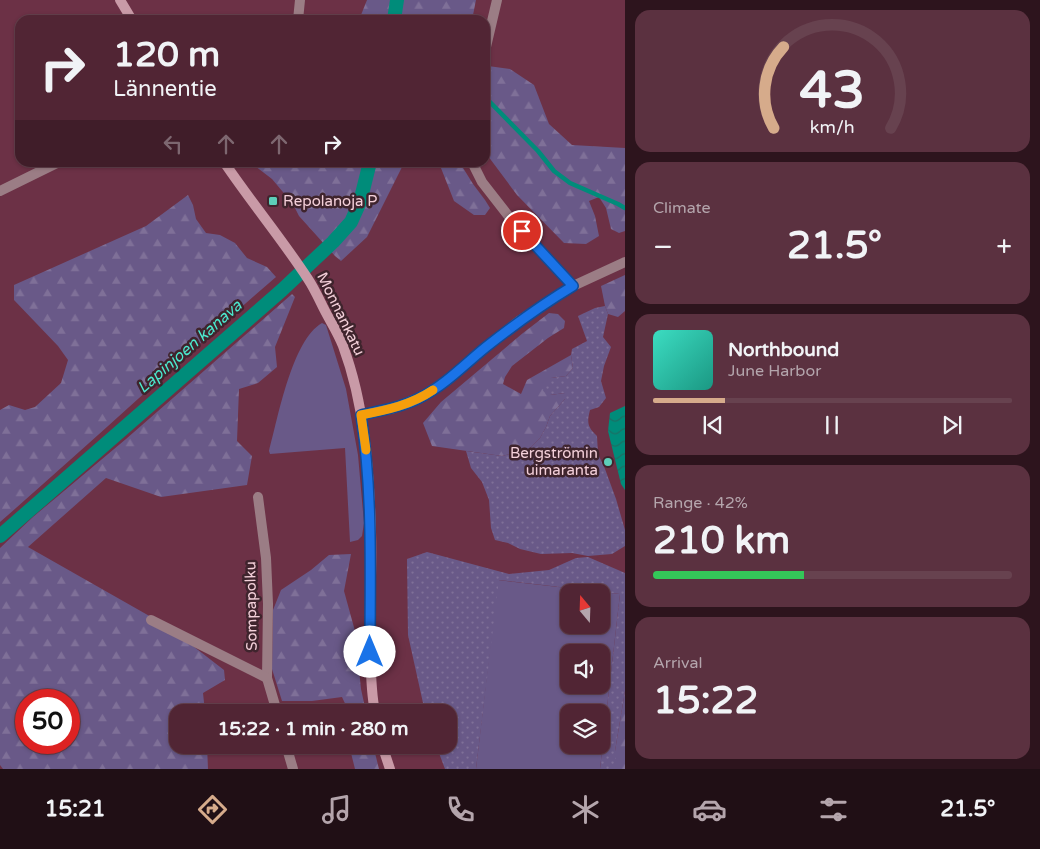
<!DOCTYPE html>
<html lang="en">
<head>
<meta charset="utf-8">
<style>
  :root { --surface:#512534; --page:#5b3140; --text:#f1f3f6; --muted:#b4a5ac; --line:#67424f; --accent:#d6ab8b }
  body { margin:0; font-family:"Varela Round",sans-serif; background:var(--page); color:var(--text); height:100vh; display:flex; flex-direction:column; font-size:19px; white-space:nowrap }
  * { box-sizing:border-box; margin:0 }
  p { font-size:16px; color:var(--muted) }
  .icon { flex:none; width:28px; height:28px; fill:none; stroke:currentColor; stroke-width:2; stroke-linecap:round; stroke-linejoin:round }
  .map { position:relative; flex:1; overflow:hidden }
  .drawer { display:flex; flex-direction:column; gap:10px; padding:10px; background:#2d141d; width:415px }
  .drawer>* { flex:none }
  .hud { position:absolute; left:15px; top:15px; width:475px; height:152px; border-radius:15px; box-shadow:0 1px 4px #0004,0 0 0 1px var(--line); background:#512534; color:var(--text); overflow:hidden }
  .needle { width:32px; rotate:341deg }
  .fabs { position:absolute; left:560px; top:584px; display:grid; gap:10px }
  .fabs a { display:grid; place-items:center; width:50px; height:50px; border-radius:10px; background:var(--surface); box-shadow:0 1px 4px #0004,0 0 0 1px var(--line); font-size:25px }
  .speed { position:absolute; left:15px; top:689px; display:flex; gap:10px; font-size:25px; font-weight:700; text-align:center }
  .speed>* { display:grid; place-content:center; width:65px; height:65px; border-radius:50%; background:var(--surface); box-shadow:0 1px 4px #0004,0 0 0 1px var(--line); line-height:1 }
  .speed .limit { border:8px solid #d22; background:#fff; color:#111 }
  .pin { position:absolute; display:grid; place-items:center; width:42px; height:42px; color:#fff; margin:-21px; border:2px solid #fff; border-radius:50%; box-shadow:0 1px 5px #0007 }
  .me { position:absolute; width:55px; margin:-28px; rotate:0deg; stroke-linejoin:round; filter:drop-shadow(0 0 4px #0008) }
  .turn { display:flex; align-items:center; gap:18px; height:105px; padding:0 15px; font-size:22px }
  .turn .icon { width:65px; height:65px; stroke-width:2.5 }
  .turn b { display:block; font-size:35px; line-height:42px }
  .lanes { display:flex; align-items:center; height:48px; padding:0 15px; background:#0003; justify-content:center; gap:25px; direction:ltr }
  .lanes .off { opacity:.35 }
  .big { font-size:38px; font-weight:700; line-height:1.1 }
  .drawer .widget { flex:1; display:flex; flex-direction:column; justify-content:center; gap:8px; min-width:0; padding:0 18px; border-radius:15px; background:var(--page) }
  .drawer .dial { align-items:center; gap:0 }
  .dial svg { height:130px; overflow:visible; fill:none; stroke:var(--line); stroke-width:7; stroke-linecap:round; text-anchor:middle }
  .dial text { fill:var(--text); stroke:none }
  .song { display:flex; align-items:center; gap:15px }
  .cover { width:60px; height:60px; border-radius:8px; background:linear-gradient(135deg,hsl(170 70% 55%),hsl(170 70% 35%)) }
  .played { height:5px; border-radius:2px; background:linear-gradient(90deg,var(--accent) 20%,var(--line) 20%) }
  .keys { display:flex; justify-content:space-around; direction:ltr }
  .heat { display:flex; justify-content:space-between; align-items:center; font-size:28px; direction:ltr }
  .charge { height:8px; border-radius:4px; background:linear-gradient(90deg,#34c759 42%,var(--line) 0) }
  .trip { position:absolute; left:169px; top:704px; width:288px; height:50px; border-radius:15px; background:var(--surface); box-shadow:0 1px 4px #0004,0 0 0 1px var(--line); font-weight:700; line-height:50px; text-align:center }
  .menu { display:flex; height:80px; justify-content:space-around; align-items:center; background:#200f15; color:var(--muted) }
  .menu .icon { width:35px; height:35px }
  .menu .current { color:var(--accent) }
  .menu b { font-size:22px; color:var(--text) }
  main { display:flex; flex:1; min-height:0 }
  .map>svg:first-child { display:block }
  .green { fill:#695988; fill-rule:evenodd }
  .forest { fill:url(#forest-firs); fill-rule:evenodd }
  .park { fill:url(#park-dots) }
  .water { fill:url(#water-waves) }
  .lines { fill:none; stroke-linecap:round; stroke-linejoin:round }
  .stream { stroke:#008c7a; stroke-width:4.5 }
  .canal { stroke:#008c7a; stroke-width:14 }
  .street { stroke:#9b7d85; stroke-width:10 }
  .secondary { stroke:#c99aa7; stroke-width:10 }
  .route-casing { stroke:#114b97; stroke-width:12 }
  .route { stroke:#1a73e8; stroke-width:9 }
  .slow { stroke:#f59e0b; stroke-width:9 }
  .poi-dot { fill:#5dceb9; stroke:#3f242d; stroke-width:2 }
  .labels { text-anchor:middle; stroke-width:5; stroke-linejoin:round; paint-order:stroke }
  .poi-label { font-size:15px; fill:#f4d0da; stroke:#3f242d; text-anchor:start }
  .street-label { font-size:15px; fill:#f4d0da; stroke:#3f242d }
  .water-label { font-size:16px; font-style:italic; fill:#4ceacf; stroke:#3f242d }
</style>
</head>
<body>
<main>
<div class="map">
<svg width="625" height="769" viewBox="0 0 625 769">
  <defs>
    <pattern id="forest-firs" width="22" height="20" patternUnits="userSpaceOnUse" patternTransform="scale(1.25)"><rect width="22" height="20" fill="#695988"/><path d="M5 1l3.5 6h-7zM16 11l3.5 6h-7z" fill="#7f7098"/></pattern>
    <pattern id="park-dots" width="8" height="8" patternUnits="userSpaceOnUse" patternTransform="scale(1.25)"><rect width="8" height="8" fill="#695988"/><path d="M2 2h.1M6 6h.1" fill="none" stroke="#7f7098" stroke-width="1.8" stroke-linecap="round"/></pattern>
    <pattern id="water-waves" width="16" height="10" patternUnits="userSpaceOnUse" patternTransform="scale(1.25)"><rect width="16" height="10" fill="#008c7a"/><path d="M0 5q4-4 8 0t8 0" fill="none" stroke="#1a7166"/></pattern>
  </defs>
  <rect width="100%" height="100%" fill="#6c3146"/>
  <!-- green -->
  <g class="green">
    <path d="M322,323L326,325L346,389L358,455L364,523L362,536L358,540L350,542L345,448L270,454L269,451C278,418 292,340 322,323Z"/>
    <path d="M498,580L620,594L600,769H476ZM569,592H601V625H569ZM569,652H601V685H569ZM569,712H601V745H569Z"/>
  </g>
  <!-- forest -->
  <g class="forest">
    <polygon points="367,0 476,0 472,20 359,20"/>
    <polygon points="488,66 510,69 534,85 549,124 572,145 625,148 625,231 619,233 611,229 606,208 599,197 589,201 595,216 599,236 586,244 564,243 517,195 485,152 485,81"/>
    <polygon points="251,163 307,163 312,167 316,163 404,163 367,237 341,261 335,256 299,216 293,204 272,179"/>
    <polygon points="439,163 460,163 473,184 485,200 490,208 485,215 474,215 454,201"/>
    <path d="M188,195L193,205L196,219L206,233L220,235L235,243L247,258L267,267L276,277C183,357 93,441 0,522V410L9,405L25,410L35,407L61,383L68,360L58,346L14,300V285L146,226Z"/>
    <polygon points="625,275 625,311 618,317 608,314 605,306 601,286"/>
    <path d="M292,294L295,297L275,347L277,367L258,383L239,389L237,441L252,456L247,485L161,497L106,478L28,547L167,626L224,670L225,680L203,693L205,712H178V745H207L208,769H3L0,765V548L33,517L126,439ZM26,700H69V742H26Z"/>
    <polygon points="549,313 558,314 565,321 564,328 548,338 512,366 505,377 503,384 521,394 527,380 571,355 573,368 566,376 551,378 550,395 565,393 565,399 550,416 546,427 540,438 529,449 502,456 432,446 423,423 441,402 523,333"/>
    <polygon points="351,554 344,591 355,631 361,689 366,712 349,712 342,697 312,701 282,701 272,669 273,610 281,590 311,570 329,555"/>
    <polygon points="625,691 625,769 615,769 615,751"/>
    <polygon points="349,745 373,745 379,769 355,769"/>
  </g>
  <!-- park -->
  <g class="park">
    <path d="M605,306L608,314L603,337L611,347L604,366L601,381L606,398L599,407L590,410C587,422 587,427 597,436L598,454L605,469L616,499L625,530V546L612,554L588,556L572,553L541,554L520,549L508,543L495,540L491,528L489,500L482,482L471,468L466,451L502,456L529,449L540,438L546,427L550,416L565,399V393L550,395L543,391L551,378L566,376L573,368L571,355L572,349L587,341L578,316L595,308Z"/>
    <polygon points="427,552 509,574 549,570 576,558 588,557 625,573 625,691 615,751 615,769 600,769 620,594 499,580 476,769 445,769 436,745 448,745 448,712 425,712 408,635 407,559"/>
  </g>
  <!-- water -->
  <polygon class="water" points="625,406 625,490 621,484 608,431 610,413"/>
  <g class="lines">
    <!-- stream -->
    <polyline class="stream" points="486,98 538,151 554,171 570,183 618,204 625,208"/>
    <!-- canal -->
    <g class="canal">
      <polyline points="394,20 397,0"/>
      <polyline points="0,536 282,290 333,242 351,222 360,202 370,162"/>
    </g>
    <!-- street -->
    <g class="street">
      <polyline points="298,20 300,0"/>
      <polyline points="485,51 497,0"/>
      <polyline points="472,162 482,182 510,218 573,286"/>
      <polyline points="0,191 59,162"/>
      <polyline points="361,415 394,408 423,396 448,380 485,348 519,321 561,293 573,286 625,262"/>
      <polyline points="258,497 266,558 268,604 267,678 277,712"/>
      <polyline points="151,620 267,678"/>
      <polyline points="286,745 293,769"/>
    </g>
    <!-- secondary -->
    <g class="secondary">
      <polyline points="120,0 132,20"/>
      <path d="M224,162C251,202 282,239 308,279C314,288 319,299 324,309C330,321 338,333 343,346C365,405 369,469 371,532C372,567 370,602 370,637C371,662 370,688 375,712"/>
      <polyline points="382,745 390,769"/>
    </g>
  </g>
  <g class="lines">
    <!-- route casing -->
    <g class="route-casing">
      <path id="route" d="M370,652C370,572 373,493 361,415C382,410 404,407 423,396C446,384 465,364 486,347C514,325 543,304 573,286L522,231"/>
    </g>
    <!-- route -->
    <use href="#route" class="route"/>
    <!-- slow -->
    <path class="slow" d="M366,450L361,415C387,410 411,405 433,390"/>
  </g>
  <!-- markers -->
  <g class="poi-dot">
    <rect x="268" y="196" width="10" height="10" rx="2.5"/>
    <circle cx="608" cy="462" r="5"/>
  </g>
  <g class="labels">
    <!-- poi labels -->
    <g class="poi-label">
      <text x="283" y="206">Repolanoja P</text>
      <text x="598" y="458" text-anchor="end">Bergströmin<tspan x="598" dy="17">uimaranta</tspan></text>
    </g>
    <!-- street labels -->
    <g class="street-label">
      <text transform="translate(341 314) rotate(64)" y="5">Monnankatu</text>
      <text transform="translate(251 606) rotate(-91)" y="5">Sompapolku</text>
    </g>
    <!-- water labels -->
    <g class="water-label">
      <text transform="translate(189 346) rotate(-41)" y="6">Lapinjoen kanava</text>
    </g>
  </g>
</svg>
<div class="fabs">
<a><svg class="needle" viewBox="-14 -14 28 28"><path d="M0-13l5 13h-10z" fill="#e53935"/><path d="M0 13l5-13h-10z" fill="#b4a5ac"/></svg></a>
<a><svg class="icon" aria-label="sound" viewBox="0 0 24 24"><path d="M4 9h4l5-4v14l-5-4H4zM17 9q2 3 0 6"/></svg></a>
<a><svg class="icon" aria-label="layers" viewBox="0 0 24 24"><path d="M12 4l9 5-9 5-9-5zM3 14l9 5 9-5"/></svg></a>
</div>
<div class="speed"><div class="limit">50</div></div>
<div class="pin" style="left:522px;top:231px;background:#d93025"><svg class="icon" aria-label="arrive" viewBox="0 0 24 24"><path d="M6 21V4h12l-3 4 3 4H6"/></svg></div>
<svg class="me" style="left:370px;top:652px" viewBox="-20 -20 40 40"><circle r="19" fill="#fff"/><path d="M0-13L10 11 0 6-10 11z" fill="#1a73e8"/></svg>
<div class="trip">15:22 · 1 min · 280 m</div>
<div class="hud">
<div class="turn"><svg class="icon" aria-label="right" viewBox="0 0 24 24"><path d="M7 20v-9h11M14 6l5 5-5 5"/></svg><div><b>120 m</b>Lännentie</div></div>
<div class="lanes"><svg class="icon off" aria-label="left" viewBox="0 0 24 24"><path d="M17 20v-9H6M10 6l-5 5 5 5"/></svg><svg class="icon off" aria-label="ahead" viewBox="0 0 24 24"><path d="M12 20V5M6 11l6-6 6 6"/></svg><svg class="icon off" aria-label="ahead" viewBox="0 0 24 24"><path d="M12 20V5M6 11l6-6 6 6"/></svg><svg class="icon" aria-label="right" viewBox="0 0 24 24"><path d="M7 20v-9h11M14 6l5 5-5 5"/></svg></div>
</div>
</div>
<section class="drawer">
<div class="widget dial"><svg viewBox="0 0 100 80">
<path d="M14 69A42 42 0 1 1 86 69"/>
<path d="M14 69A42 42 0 0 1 20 19" stroke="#d6ab8b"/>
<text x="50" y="56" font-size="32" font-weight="700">43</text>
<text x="50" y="72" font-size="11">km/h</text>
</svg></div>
<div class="widget"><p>Climate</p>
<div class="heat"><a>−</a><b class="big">21.5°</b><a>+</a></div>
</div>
<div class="widget">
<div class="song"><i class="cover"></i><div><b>Northbound</b><p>June Harbor</p></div></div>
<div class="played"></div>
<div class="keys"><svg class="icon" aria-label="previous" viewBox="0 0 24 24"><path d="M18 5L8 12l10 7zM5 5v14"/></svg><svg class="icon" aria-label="pause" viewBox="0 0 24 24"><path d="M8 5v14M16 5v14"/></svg><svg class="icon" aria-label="next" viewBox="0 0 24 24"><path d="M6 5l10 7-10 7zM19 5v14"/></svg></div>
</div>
<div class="widget"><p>Range · 42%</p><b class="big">210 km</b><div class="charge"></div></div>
<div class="widget"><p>Arrival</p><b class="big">15:22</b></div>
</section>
</main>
<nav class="menu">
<b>15:21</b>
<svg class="icon current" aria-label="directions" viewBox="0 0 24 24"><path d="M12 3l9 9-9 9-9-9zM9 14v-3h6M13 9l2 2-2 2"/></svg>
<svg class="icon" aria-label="music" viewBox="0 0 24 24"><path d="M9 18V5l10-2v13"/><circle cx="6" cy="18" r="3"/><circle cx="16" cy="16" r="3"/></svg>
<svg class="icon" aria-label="phone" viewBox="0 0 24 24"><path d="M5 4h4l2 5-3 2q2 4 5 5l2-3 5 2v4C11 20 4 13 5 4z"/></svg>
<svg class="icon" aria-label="climate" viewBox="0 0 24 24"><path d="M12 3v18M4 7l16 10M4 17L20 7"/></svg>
<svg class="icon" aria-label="car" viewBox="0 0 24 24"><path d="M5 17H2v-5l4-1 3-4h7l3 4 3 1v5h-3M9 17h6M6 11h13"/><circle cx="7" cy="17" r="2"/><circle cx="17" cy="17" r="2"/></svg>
<svg class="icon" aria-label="filters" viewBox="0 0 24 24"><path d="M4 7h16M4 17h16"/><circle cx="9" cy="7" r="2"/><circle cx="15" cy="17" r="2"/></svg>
<b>21.5°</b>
</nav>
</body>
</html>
